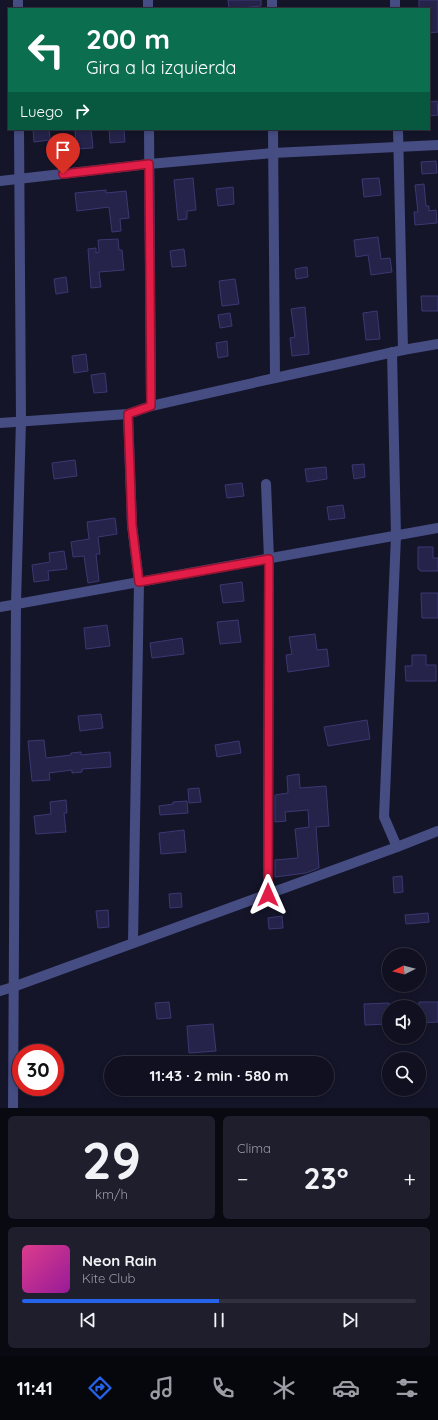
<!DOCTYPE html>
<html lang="es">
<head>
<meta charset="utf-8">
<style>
  :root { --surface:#101020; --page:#1e1e2d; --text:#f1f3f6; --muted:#9c9da5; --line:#30303e; --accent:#2563eb }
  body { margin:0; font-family:Quicksand,sans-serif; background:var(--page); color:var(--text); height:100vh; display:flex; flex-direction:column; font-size:15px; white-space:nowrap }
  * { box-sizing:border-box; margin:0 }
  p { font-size:13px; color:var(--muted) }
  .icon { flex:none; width:22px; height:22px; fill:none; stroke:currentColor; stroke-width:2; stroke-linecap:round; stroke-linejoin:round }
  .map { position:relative; height:1108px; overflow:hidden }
  .side { display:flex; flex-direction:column; gap:8px; padding:8px; background:#090912; flex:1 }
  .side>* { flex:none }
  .top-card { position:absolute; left:8px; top:8px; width:422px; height:122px; border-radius:0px; box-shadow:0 2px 6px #0003,0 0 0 1px var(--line); background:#0b6e4f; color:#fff; overflow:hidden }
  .needle { width:26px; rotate:264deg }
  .buttons { position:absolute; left:382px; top:948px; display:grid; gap:8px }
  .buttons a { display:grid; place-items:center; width:44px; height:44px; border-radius:50%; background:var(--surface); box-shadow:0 2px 6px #0003,0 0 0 1px var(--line); font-size:20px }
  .speed { position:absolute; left:12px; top:1044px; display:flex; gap:8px; font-size:20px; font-weight:700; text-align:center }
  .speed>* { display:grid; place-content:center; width:52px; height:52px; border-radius:50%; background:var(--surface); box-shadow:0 2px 6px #0003,0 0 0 1px var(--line); line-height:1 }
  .speed .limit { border:6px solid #d22; background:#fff; color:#111 }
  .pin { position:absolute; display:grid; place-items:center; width:34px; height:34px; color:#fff; margin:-41px -17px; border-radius:50% 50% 50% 0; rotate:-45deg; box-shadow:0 0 4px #0007 }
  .pin .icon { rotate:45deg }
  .me { position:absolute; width:44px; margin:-22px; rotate:0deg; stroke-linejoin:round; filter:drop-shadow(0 0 3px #0008) }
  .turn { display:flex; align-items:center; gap:14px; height:84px; padding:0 12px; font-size:18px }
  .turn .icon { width:52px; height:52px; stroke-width:2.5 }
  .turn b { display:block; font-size:28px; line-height:34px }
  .then { display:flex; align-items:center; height:38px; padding:0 12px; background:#0003; gap:8px; font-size:15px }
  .big { font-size:30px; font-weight:700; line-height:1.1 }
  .side .widget { flex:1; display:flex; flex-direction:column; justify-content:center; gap:6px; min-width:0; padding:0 14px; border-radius:6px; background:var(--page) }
  .side .dial { align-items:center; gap:0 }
  .dial b { font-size:52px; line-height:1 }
  .song { display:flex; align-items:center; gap:12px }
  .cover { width:48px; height:48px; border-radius:6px; background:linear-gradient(135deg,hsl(330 70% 55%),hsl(300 70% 35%)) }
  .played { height:4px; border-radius:2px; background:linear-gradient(90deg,var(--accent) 50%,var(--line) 50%) }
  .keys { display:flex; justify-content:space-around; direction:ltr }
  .heat { display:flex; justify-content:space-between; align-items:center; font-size:22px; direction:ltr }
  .side .tiles { flex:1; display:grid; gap:8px; grid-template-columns:1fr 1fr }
  .widget:last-child { grid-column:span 2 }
  .trip { position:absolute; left:104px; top:1056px; width:230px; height:40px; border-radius:20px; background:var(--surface); box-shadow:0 2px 6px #0003,0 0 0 1px var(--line); font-weight:700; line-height:40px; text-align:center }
  .tab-bar { display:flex; height:64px; justify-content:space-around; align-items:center; background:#06060d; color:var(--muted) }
  .tab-bar .icon { width:28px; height:28px }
  .tab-bar .current { color:var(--accent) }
  .tab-bar b { font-size:18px; color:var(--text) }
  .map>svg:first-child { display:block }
  .building { fill:#252349; stroke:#3b3872 }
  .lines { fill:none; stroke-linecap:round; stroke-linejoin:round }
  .minor { stroke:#464d83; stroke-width:10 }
  .route-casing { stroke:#92132f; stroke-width:10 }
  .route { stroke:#e11d48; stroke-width:7 }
</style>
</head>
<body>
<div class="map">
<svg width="438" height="1108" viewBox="0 0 438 1108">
  <rect width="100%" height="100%" fill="#15152a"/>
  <!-- building -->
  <g class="building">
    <polygon points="228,0 261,0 261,6 229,9"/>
    <polygon points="419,0 438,0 438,32 429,33 429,9 419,9"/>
    <polygon points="437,101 438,115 429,116 429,102"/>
    <polygon points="33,129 49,129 50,140 34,142"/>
    <polygon points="75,129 91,129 93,148 76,149"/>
    <polygon points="109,129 124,129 125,142 110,143"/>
    <polygon points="436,161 437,173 422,174 421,162"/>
    <polygon points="193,178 196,210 187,211 187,219 178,220 174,180"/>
    <polygon points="379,178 381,195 364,197 362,179"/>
    <polygon points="424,184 426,206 429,206 429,211 436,210 437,223 415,225 414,212 418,212 415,185"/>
    <polygon points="233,187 234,204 218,206 216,189"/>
    <polygon points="106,190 106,193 126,191 129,218 120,219 121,231 112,232 109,207 77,211 75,193"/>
    <polygon points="378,237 381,259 390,258 392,272 371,275 368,255 356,257 354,240"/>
    <polygon points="118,239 119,250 122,250 124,270 99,272 101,287 91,288 88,249 96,248 96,253 99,252 98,240"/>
    <polygon points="184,249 186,266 172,267 170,251"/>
    <polygon points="307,267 308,277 296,279 295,269"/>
    <polygon points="66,277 68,292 56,294 54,279"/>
    <polygon points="235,279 239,304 222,306 219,281"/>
    <polygon points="421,296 438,296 438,311 422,311"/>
    <polygon points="305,307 309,354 292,356 290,338 295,337 291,309"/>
    <polygon points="377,311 380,339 366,340 363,313"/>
    <polygon points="230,313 232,326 220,328 218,315"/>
    <polygon points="227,341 228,356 218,358 216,343"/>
    <polygon points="86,354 88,371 74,373 72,356"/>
    <polygon points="105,373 107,392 94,393 91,375"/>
    <polygon points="75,460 77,476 54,479 52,463"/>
    <polygon points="364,464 365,477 354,479 352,465"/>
    <polygon points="326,467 327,479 307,482 305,469"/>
    <polygon points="242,483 244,496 227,498 225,485"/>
    <polygon points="343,505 345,518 329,520 327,507"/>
    <polygon points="115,518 117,534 98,537 100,554 96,554 99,581 88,583 84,556 73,557 71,542 89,539 87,522"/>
    <polygon points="418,547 433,547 433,558 438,558 438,571 420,571 420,569 418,569"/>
    <polygon points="64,551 67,569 48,571 49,580 34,582 32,565 50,562 49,553"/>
    <polygon points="242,582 244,601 223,603 220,585"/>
    <polygon points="421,593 438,593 438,618 422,618"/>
    <polygon points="238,620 241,642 220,644 217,622"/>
    <polygon points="107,625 110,646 86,649 84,628"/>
    <polygon points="315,634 317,650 327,649 329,666 288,672 286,655 292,654 289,637"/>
    <polygon points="182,638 184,654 152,658 150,643"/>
    <polygon points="412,655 426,655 426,665 436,665 436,681 406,681 405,666 412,666"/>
    <polygon points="101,714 103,728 80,731 78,716"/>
    <polygon points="367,720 370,739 328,746 324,727"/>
    <polygon points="44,740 46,758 71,755 71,753 81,752 81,755 110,752 111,767 82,769 82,772 72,773 72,770 49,773 50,780 32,781 28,741"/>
    <polygon points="239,741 241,753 217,757 215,745"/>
    <polygon points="299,774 300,788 326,786 329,826 316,827 319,868 306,873 275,877 275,860 298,858 295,829 309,827 308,810 285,812 286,821 275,822 275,795 288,793 287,776"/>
    <polygon points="199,788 201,802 189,803 188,789"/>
    <polygon points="66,800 67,813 64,813 66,832 36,834 34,816 51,814 50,802"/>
    <polygon points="187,801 188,813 160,815 159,806 173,804 173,802"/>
    <polygon points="184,830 186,852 161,854 159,833"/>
    <polygon points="402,876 403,892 394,893 393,877"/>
    <polygon points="181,893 182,907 170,908 169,894"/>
    <polygon points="108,910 109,927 98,928 96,911"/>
    <polygon points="428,913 429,922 406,924 405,915"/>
    <polygon points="282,916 283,928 269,929 268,918"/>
    <polygon points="169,1002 171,1018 157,1019 155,1003"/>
    <polygon points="419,1002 438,1002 438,1022 419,1023"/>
    <polygon points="389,1003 389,1024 365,1025 364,1004"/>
    <polygon points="213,1024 216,1051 189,1053 187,1026"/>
  </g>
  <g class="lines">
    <!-- minor -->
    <g class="minor">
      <polyline points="18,0 18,9"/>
      <polyline points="148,0 148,9"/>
      <polyline points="272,0 272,9"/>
      <polyline points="395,0 395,9"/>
      <polyline points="149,129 151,406"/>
      <polyline points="273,129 275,378"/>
      <polyline points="398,129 403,350"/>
      <polyline points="0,181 149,164 273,153 438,145"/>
      <polyline points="392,352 396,536 384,817 397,847"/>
      <polyline points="128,414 132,525 139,582 133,943"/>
      <polyline points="0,423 128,414 151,406 275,378 403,350 438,344"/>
      <polyline points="266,484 269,559 268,895"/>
      <polyline points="0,607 438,528"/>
      <polyline points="0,991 13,987 397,847 438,831"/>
      <polyline points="13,1108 16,604 21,420 19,129"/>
    </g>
  </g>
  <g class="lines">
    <!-- route casing -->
    <g class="route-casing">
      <polyline id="route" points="63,174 149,164 151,406 128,414 132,525 139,582 269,559 268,895"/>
    </g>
    <!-- route -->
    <use href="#route" class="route"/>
  </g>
</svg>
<div class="buttons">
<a><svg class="needle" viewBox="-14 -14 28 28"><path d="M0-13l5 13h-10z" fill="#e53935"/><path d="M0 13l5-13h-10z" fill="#9c9da5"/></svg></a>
<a><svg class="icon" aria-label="sound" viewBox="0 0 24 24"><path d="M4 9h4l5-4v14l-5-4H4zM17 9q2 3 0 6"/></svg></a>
<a><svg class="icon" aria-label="search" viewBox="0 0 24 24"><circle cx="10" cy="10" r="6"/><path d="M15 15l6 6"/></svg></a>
</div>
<div class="speed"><div class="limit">30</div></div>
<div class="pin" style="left:63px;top:174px;background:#d93025"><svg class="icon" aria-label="arrive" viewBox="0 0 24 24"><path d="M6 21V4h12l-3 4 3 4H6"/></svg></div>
<svg class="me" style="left:268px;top:895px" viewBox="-20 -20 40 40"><path d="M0-17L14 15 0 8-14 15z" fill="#e11d48" stroke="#fff" stroke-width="4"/></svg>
<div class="trip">11:43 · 2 min · 580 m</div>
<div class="top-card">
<div class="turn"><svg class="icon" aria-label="left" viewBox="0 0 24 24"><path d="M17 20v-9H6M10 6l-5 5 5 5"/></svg><div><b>200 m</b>Gira a la izquierda</div></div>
<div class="then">Luego<svg class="icon" aria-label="right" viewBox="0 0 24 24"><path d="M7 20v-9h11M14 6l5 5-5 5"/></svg></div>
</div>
</div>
<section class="side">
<div class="tiles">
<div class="widget dial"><b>29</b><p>km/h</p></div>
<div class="widget"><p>Clima</p>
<div class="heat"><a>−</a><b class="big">23°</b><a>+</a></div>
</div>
<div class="widget">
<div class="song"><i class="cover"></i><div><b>Neon Rain</b><p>Kite Club</p></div></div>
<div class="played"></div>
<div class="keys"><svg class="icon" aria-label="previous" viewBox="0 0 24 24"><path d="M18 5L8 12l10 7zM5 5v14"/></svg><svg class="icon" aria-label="pause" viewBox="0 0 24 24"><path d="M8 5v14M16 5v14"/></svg><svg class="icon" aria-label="next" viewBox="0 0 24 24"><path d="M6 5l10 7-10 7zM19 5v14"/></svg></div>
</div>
</div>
</section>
<nav class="tab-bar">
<b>11:41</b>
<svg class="icon current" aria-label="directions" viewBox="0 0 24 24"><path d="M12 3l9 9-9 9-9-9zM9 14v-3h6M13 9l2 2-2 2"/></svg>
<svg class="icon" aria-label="music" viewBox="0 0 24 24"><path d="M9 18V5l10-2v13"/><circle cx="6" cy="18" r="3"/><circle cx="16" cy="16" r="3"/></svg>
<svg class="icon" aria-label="phone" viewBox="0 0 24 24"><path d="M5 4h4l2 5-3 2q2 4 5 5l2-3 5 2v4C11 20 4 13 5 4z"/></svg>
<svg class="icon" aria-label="climate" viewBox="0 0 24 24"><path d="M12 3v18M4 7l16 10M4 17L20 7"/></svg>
<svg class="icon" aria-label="car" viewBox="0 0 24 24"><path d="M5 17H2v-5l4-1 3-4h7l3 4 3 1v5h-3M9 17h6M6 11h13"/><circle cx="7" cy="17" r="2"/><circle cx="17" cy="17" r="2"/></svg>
<svg class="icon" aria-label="filters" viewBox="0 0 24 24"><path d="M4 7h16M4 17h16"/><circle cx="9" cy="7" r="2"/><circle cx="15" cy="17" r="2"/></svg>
</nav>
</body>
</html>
